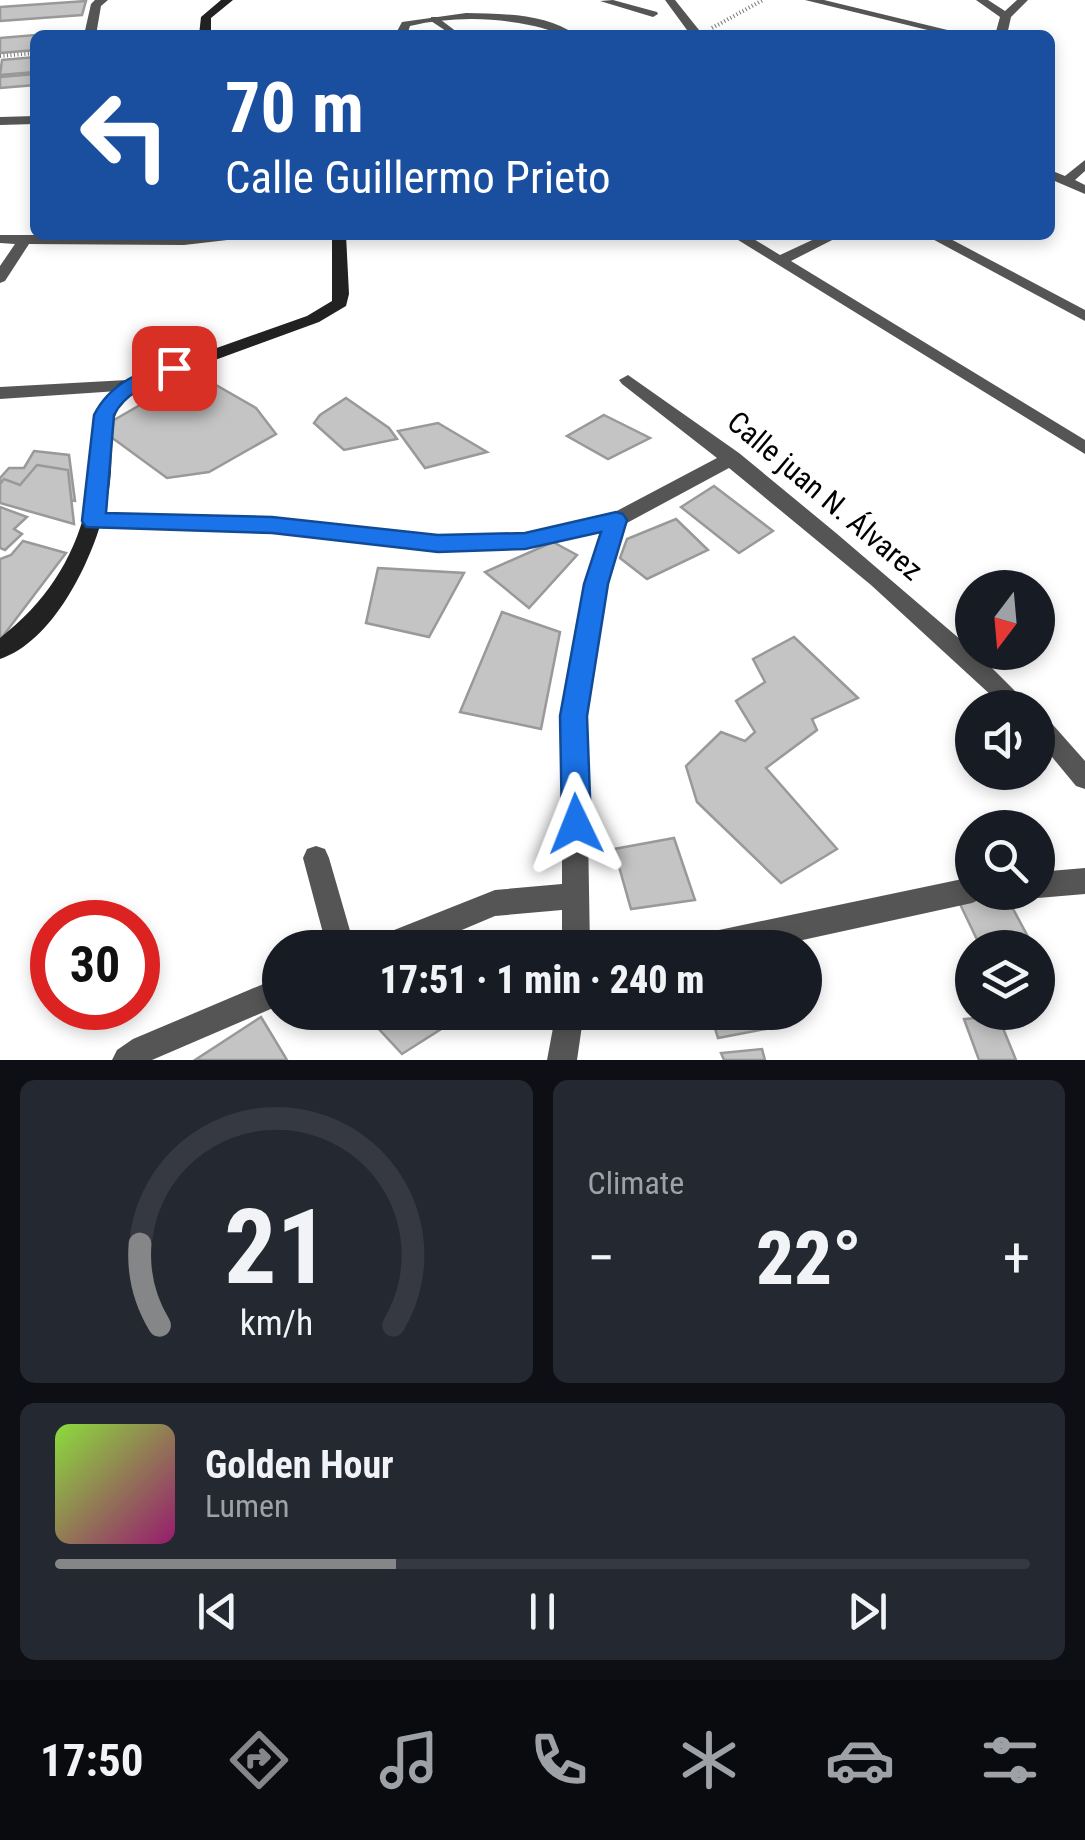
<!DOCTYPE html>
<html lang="en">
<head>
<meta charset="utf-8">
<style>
  :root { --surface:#171b24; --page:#242831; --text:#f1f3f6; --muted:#9ea1a6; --line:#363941; --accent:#858687 }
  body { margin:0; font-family:"Roboto Condensed",sans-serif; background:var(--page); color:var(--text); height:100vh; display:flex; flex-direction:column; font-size:38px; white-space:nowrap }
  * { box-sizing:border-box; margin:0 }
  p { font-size:32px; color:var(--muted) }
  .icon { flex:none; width:55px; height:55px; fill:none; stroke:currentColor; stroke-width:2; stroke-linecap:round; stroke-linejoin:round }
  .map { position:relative; height:1060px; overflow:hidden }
  .details { display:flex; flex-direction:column; gap:20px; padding:20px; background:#0d0f14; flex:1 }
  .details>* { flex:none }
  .top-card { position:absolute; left:30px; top:30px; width:1025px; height:210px; border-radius:15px; box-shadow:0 5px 15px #0003; background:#1a4fa0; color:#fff; overflow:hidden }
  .needle { width:65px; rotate:196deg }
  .controls { position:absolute; left:955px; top:570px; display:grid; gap:20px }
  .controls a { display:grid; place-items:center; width:100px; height:100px; border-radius:50%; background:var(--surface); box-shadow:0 5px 15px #0003; font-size:50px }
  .speed { position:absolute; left:30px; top:900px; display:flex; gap:20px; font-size:50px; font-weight:700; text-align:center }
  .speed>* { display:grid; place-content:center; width:130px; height:130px; border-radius:50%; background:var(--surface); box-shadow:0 5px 15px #0003; line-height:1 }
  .speed .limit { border:15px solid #d22; background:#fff; color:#111 }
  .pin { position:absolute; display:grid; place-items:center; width:85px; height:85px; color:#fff; margin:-42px; border-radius:20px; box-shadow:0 5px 15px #0006 }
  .me { position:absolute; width:110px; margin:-55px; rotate:358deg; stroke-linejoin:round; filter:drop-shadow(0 0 8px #0008) }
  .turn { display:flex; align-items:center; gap:35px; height:210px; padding:0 30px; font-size:45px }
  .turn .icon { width:130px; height:130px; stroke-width:2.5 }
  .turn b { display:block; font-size:70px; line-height:85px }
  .big { font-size:75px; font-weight:800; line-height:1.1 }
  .details .card { flex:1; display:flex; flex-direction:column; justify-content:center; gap:15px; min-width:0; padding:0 35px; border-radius:15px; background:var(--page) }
  .details .dial { align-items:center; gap:0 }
  .dial svg { height:260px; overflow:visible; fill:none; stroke:var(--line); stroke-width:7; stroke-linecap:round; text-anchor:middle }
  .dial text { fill:var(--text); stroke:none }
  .song { display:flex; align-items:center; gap:30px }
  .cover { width:120px; height:120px; border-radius:15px; background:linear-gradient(135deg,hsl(90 70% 55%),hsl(320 70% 35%)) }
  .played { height:10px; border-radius:5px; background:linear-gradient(90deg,var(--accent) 35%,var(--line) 35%) }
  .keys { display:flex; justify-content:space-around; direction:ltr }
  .heat { display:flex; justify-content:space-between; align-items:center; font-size:55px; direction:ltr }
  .details .tiles { flex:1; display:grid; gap:20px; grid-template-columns:1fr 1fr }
  .card:last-child { grid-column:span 2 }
  .trip { position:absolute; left:262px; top:930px; width:560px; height:100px; border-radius:50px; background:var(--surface); box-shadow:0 5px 15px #0003; font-weight:800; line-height:100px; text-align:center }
  .menu { display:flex; height:160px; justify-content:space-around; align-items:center; background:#090b0e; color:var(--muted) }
  .menu .icon { width:70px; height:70px }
  .menu .selected { color:var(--accent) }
  .menu b { font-size:45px; color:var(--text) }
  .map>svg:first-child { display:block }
  .building { fill:#c4c4c4; stroke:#999; stroke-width:2.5 }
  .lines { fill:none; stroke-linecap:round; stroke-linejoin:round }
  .path { stroke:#777; stroke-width:4; stroke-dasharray:1 2.5; stroke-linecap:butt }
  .lane { fill:#555; fill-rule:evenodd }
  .street { fill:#555; fill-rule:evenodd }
  .secondary { fill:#222; fill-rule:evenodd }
  .route { fill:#1a73e8; stroke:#114b97; stroke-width:2.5 }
  .labels { text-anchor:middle; stroke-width:10; stroke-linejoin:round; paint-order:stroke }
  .street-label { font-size:30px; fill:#000; stroke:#fff }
</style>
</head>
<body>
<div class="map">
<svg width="1085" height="1060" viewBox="0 0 1085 1060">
  <rect width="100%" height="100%" fill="#fff"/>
  <!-- building -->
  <g class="building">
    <polygon points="86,1 82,15 0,21 0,7"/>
    <polygon points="35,35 35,50 0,53 0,38"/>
    <polygon points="35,57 35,72 0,75 2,60"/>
    <polygon points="35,74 35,85 0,88 0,77"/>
    <polygon points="202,377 256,408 276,434 209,472 167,478 111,437 114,420 140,405 155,389"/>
    <polygon points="346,398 389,428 397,439 344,450 314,423 320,415"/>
    <polygon points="604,415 650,438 608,459 567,436"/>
    <polygon points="438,423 487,452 425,468 398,431"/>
    <polygon points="34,451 69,455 75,501 24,497 0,488 0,478 9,468 24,468"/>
    <polygon points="37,465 68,470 74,524 0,503 0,484 4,479 20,485"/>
    <polygon points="714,486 773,531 739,553 681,507"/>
    <polygon points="0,507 27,517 14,529 22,534 5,550 0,548"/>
    <polygon points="676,519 708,550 647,579 620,558 627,539"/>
    <polygon points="23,541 66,553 0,640 0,559 11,555"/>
    <polygon points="553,542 577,555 529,608 485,572"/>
    <polygon points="378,568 464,573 429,637 366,623"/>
    <polygon points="502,612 560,632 541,729 460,712"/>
    <polygon points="794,637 858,698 812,719 817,730 766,768 837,849 781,883 697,802 686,766 721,732 745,741 755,732 736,701 765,682 753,659"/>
    <polygon points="674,838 695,900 631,909 614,849"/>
    <polygon points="1004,892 1034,948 981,948 959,902"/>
    <polygon points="363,1012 454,1012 460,1017 402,1054"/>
    <polygon points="710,1012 770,1012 776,1027 718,1038"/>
    <polygon points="998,1016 1016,1060 979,1060 964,1019"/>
    <polygon points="261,1017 287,1060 195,1060"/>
    <polygon points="762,1049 765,1060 724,1060 721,1053"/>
  </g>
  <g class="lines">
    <!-- path -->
    <g class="path">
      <polyline points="712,28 763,0"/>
      <polyline points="0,56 35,53"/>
    </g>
    <!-- lane -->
    <polygon class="lane" points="431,17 437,17 461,35 452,35 431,21"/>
    <!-- street -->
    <g class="street">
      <polygon points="95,0 108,0 101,6 96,35 84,35 91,4"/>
      <polygon points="613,0 657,12 658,14 653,17 600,1"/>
      <polygon points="665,0 675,0 699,30 696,35 684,35 687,30"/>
      <polygon points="805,0 824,0 968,35 948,35"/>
      <polygon points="976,0 988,0 1005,11 1017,0 1028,0 1011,17 1007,35 995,35 1000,17"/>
      <path d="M466,13C501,14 546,13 576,35C559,35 546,28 529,25C491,17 449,17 410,26L407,35H395L402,22Z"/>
      <polygon points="35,116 35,124 0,125 0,117"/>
      <polygon points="1085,160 1085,171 1075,180 1085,185 1085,194 1050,179 1050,170 1065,176"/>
      <polygon points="0,235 243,235 236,239 184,245 29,244 5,281 0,283 0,266 15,244 0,243"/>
      <polygon points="730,235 747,235 780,255 823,235 842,235 791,261 1085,440 1085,454"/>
      <polygon points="925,235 943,235 1085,310 1085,321"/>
      <polygon points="628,375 739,453 836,533 982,658 1032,708 1005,708 871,585 729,468 625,524 606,585 586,716 590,948 562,948 562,910 495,916 419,948 370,948 374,938 495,890 562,884 562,716 586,585 603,530 525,548 438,550 272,532 94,528 84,521 94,514 272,518 438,536 525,534 611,514 717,458 622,384 619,380"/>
      <polygon points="127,380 133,382 136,386 133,390 0,399 0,387"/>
      <polygon points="1038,714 1046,717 1085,761 1085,789 1076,786 1038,740"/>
      <polygon points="316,846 325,849 329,858 355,948 327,948 303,858 307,849"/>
      <polygon points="1085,868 1085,894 1038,898 1029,894 1038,892 1038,872"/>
      <polygon points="972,877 972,892 984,892 981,899 972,903 766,948 686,948 690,938 700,934"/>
      <polygon points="280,977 280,1005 152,1060 112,1060 117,1050 133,1039"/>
      <polygon points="556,1012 584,1012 577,1060 547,1060"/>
    </g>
    <!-- secondary -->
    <g class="secondary">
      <polygon points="221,0 233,0 211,18 211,35 199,35 201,17"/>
      <path d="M332,235H346L349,294L346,306L319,322L133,390C103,417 115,445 110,482C103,540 60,639 0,659V638C50,599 79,551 90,489C98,444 83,415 121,382L307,316L332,301Z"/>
    </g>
  </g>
  <!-- route -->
  <path class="route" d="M174,361L181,363V372C156,382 127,389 114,415L106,513L272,517L438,535L525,533L616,512L623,514L627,520L608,584L587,716L591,824L587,833L576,837L566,833L562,824L560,716L584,584L601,532L525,549L438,552L272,533L86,527L82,521L94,415C110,383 141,371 174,361Z"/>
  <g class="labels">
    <!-- street labels -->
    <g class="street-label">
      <text transform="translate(825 496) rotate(40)" y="10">Calle juan N. Álvarez</text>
    </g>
  </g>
</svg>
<div class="controls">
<a><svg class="needle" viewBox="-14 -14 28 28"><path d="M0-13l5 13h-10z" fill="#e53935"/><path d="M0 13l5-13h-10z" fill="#9ea1a6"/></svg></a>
<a><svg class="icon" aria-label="sound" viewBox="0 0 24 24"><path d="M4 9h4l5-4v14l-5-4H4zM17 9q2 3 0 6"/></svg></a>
<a><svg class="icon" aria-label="search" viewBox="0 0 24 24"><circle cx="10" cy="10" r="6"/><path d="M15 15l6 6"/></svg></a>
<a><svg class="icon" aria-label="layers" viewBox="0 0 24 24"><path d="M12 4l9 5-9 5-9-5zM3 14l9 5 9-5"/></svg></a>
</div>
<div class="speed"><div class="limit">30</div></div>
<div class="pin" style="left:174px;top:368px;background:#d93025"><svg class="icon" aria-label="arrive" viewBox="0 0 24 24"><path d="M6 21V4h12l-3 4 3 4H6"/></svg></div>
<svg class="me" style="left:576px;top:824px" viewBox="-20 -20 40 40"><path d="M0-17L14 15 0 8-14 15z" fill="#1a73e8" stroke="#fff" stroke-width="4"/></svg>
<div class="trip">17:51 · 1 min · 240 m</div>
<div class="top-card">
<div class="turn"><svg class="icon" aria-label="left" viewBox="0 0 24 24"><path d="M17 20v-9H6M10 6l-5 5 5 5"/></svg><div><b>70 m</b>Calle Guillermo Prieto</div></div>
</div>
</div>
<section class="details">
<div class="tiles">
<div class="card dial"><svg viewBox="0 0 100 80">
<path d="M14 69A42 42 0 1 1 86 69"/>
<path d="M14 69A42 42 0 0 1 8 44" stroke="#858687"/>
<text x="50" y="56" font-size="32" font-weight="700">21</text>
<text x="50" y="72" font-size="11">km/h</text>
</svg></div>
<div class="card"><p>Climate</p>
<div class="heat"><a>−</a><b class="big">22°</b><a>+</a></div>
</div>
<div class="card">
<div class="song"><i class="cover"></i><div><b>Golden Hour</b><p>Lumen</p></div></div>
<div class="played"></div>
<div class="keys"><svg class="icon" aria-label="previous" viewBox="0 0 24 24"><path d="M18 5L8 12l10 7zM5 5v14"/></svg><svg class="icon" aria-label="pause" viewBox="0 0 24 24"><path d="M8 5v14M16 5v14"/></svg><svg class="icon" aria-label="next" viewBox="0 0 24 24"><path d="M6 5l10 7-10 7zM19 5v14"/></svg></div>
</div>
</div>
</section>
<nav class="menu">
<b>17:50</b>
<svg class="icon selected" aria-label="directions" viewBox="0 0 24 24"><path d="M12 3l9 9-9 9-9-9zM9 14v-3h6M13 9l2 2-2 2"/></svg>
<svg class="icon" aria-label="music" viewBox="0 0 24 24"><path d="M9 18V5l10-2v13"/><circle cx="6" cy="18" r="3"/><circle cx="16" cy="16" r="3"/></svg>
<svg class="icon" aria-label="phone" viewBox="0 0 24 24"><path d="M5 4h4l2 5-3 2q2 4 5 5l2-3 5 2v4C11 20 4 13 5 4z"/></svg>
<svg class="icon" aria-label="climate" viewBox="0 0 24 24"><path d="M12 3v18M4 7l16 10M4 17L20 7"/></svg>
<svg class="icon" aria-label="car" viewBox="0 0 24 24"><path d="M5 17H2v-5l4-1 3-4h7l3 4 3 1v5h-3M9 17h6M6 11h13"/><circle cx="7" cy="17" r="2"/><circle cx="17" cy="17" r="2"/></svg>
<svg class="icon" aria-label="filters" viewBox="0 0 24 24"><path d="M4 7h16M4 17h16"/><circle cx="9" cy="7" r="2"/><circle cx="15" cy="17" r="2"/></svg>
</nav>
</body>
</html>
